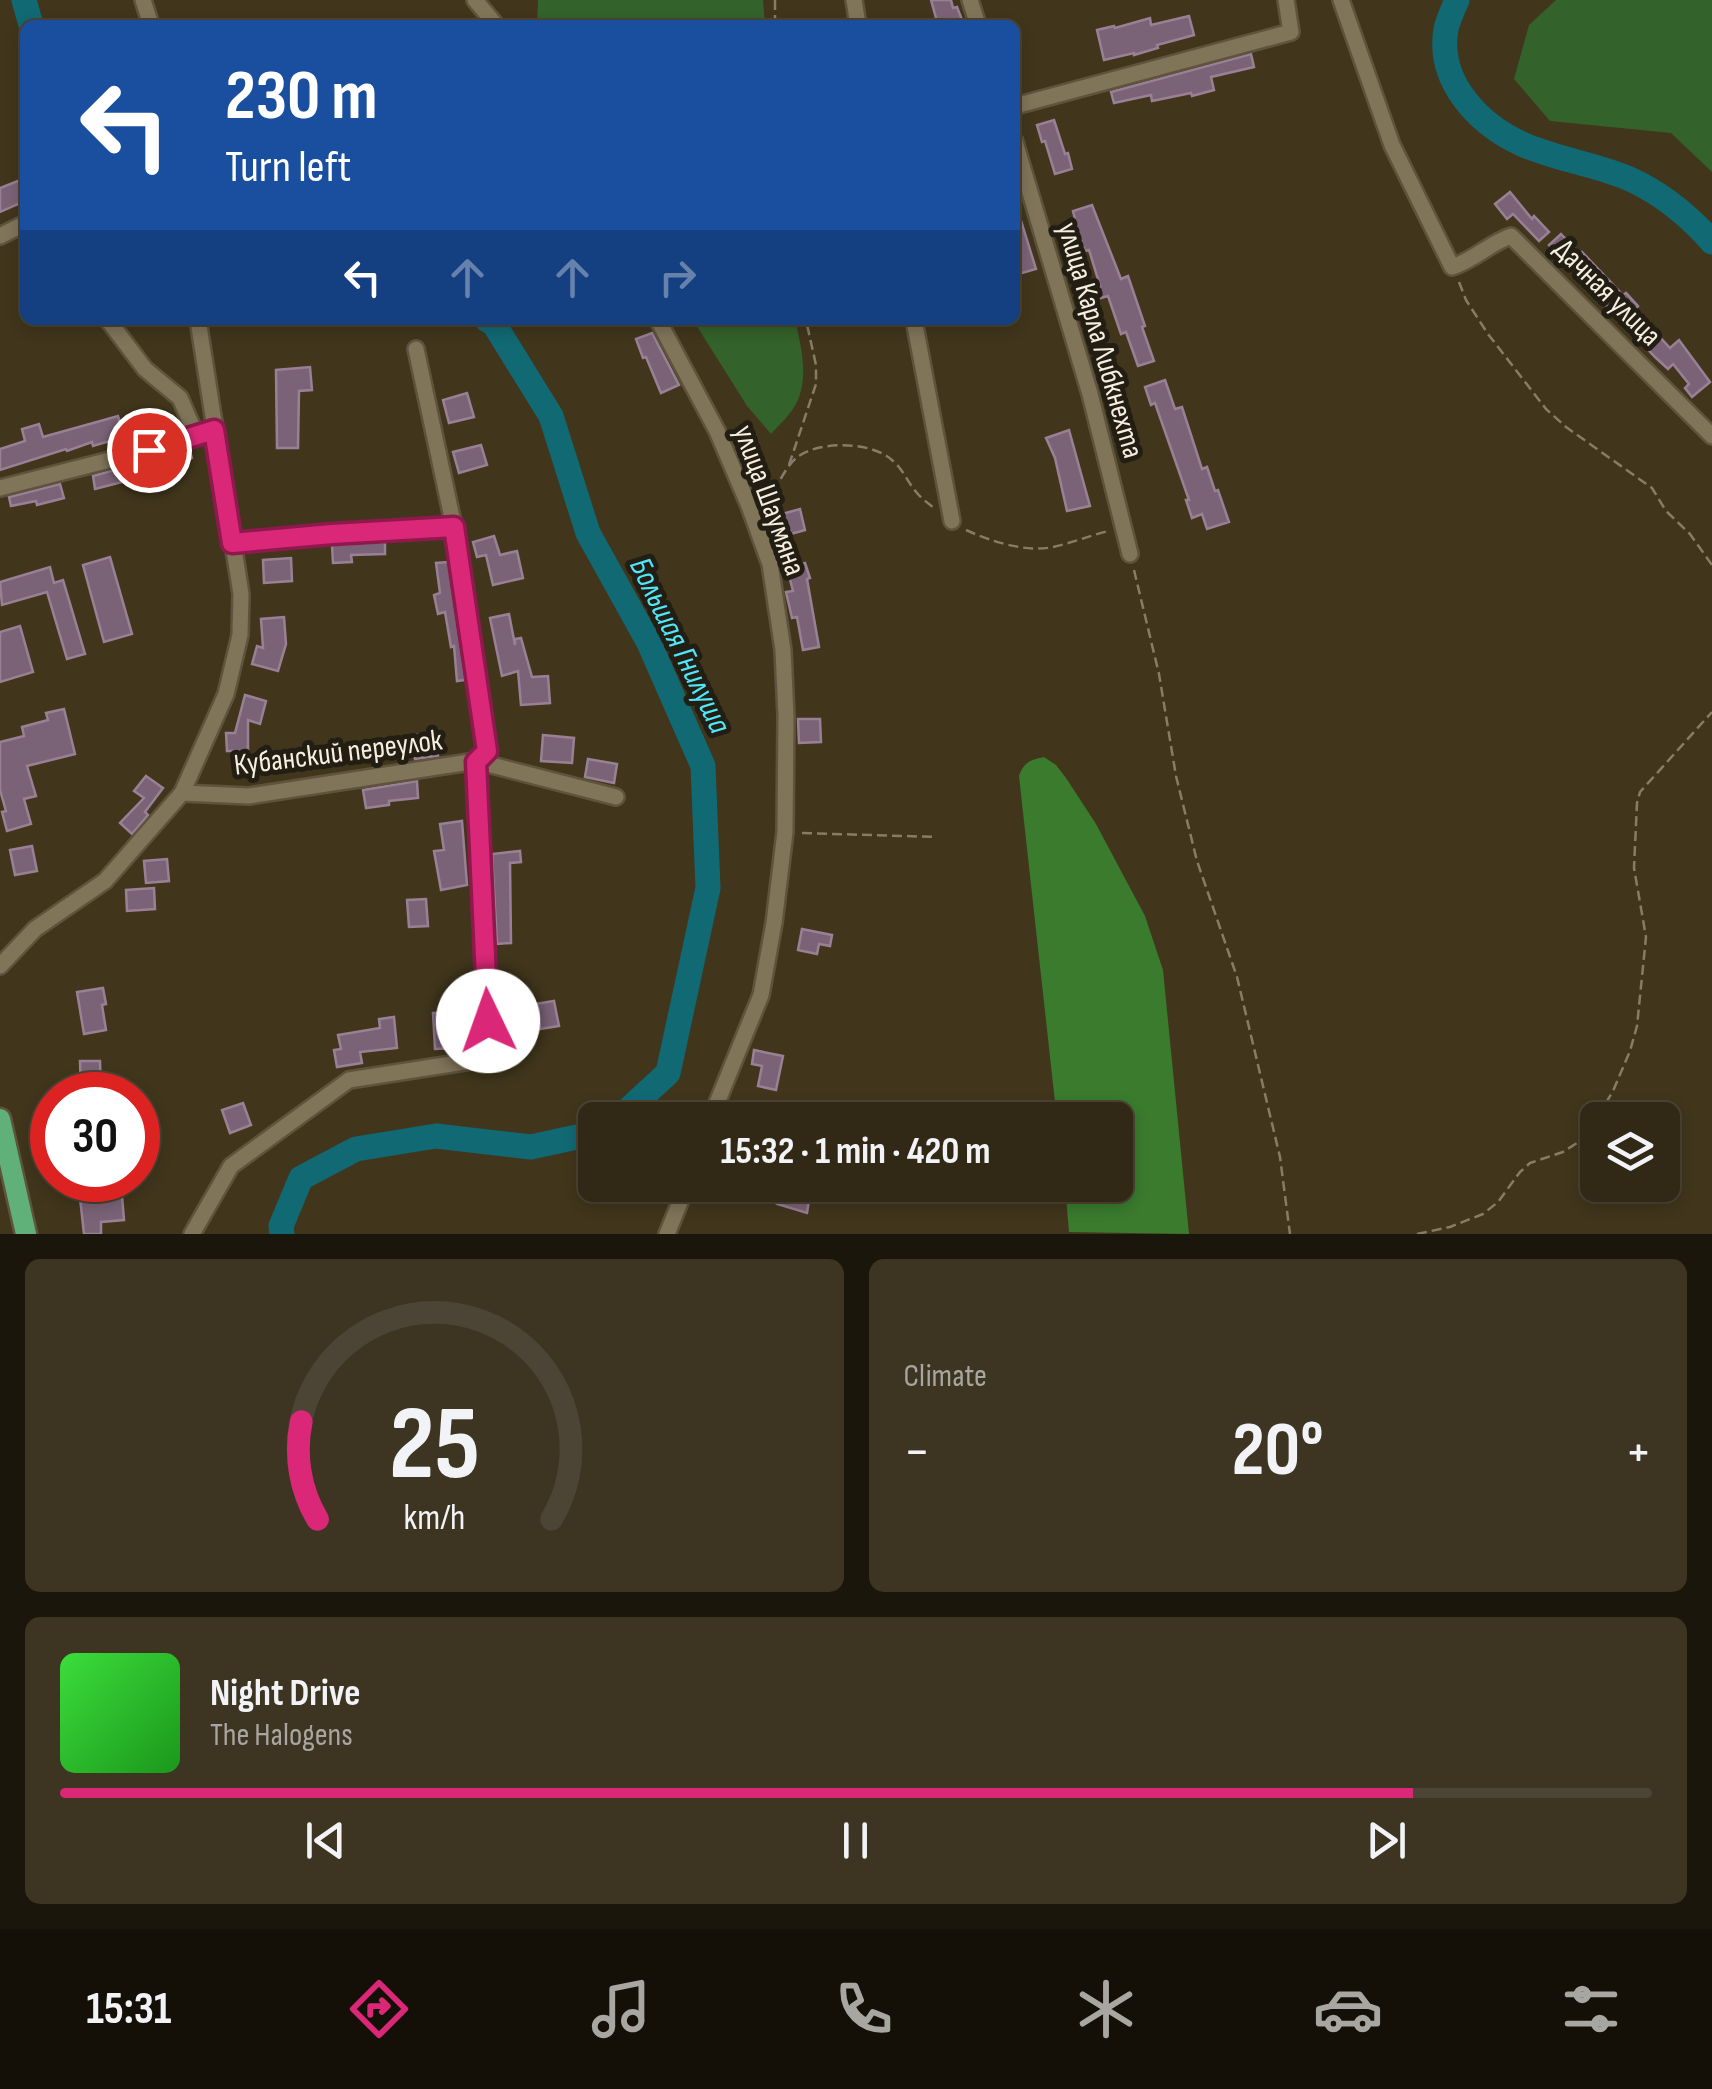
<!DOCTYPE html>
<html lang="en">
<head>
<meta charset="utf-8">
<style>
  :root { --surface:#312815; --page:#3d3422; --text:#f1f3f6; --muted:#a8a6a0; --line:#4c4434; --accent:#db2777 }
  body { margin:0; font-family:"Sofia Sans Condensed",sans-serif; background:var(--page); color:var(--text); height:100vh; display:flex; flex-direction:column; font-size:38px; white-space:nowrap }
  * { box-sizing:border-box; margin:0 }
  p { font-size:32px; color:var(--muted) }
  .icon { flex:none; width:55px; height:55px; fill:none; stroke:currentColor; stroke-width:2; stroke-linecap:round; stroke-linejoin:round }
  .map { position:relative; height:1234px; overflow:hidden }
  .details { display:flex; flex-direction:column; gap:25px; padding:25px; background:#1b160c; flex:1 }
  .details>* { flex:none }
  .top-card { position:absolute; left:20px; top:20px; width:1000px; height:305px; border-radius:15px; box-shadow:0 5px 15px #0003,0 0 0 2px var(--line); background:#1a4fa0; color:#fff; overflow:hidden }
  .controls { position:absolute; left:1580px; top:1102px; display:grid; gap:20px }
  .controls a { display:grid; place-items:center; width:100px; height:100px; border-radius:15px; background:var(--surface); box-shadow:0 5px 15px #0003,0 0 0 2px var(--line); font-size:50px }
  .speed { position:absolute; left:30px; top:1072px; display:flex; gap:20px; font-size:50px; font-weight:700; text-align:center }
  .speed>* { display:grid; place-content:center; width:130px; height:130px; border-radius:50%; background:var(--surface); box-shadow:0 5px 15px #0003,0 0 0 2px var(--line); line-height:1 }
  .speed .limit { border:15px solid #d22; background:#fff; color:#111 }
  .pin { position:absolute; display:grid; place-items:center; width:85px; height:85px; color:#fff; margin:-42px; border:5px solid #fff; border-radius:50%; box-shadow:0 2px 10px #0007 }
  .me { position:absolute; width:110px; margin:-55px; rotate:357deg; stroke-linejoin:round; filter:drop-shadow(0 0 8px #0008) }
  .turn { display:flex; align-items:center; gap:35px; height:210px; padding:0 40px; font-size:45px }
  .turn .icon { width:130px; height:130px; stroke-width:2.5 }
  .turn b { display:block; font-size:70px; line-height:85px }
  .lanes { display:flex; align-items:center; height:95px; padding:0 40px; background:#0003; justify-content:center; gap:50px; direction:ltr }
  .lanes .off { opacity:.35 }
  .big { font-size:75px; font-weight:700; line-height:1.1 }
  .details .card { flex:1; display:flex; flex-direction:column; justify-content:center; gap:15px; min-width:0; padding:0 35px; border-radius:15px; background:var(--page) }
  .details .dial { align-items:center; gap:0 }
  .dial svg { height:260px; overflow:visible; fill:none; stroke:var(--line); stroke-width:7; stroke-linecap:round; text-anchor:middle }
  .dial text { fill:var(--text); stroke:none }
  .song { display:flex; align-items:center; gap:30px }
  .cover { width:120px; height:120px; border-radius:15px; background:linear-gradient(135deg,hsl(120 70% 55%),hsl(120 70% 35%)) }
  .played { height:10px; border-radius:5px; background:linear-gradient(90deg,var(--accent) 85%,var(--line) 85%) }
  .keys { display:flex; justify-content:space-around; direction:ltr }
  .heat { display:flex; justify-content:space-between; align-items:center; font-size:55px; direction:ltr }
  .details .tiles { flex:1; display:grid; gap:25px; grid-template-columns:1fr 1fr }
  .card:last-child { grid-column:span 2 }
  .trip { position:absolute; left:578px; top:1102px; width:555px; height:100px; border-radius:15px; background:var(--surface); box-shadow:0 5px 15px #0003,0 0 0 2px var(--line); font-weight:700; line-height:100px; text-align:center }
  .menu { display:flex; height:160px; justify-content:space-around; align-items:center; background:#141008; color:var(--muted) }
  .menu .icon { width:70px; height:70px }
  .menu .selected { color:var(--accent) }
  .menu b { font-size:45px; color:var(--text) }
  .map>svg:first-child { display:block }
  .green { fill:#33622a }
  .forest { fill:#3a7b2e }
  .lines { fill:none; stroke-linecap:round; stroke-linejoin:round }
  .river { stroke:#116974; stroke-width:25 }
  .building { fill:#7b6377; stroke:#998095; stroke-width:2.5 }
  .minor-casing { stroke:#5e543d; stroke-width:20 }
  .major-casing { stroke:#5e543d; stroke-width:25 }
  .path { stroke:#877d67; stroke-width:2.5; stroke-dasharray:10 5; stroke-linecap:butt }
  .minor { stroke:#807459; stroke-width:15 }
  .major { stroke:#60b079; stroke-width:20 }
  .route-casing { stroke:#8e194d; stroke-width:25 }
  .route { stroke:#db2777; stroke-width:18 }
  .labels { text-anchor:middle; stroke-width:10; stroke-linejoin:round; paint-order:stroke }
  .street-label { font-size:30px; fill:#f6efe0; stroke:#231e13 }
  .water-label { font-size:32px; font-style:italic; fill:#50e7fb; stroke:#231e13 }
</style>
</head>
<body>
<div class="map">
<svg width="1712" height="1234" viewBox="0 0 1712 1234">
  <rect width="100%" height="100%" fill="#41361c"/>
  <!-- green -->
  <g class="green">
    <polygon points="538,0 763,0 765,25 537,25"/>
    <polygon points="1556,0 1712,0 1712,172 1671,133 1550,121 1514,79 1529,25"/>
    <path d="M693,320H795C801,346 809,376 797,402C792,413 780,424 771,434L747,406Z"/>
  </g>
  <!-- forest -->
  <path class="forest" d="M1044,757L1056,765L1066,778L1096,824L1145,916L1163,970L1189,1234L1069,1232L1065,1185H1115V1120H1057L1019,776C1024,762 1030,760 1044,757Z"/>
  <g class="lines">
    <!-- river -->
    <g class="river">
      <polyline points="24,0 31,25"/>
      <path d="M1457,0C1453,9 1448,20 1446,29C1437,81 1478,124 1522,144C1557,160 1597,164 1632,180C1664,195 1689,216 1712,242"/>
      <polyline points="487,320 494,324 551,416 588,533 649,643 703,766 708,888 668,1073 617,1120"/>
      <polyline points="282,1234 281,1226 301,1178 356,1149 436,1136 531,1147 595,1133"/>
    </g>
  </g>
  <!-- building -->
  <g class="building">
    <polygon points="931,0 951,0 953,8 957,7 964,25 938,25"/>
    <polygon points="1189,16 1194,35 1157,45 1158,48 1134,55 1134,53 1104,60 1097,30 1114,26 1115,28 1150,18 1151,25"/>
    <polygon points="1251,54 1254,67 1211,77 1214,90 1192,96 1191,93 1152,101 1151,95 1114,103 1111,92"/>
    <polygon points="1054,120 1065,154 1068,153 1072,169 1055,174 1045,141 1042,142 1037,125"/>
    <polygon points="25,178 25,201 0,212 0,188"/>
    <polygon points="1510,192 1532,219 1534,216 1549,232 1539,241 1513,214 1507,219 1495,204"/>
    <polygon points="1092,205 1121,279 1128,276 1145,326 1142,327 1154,361 1138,366 1126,332 1121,334 1108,296 1101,298 1097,287 1100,286 1089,250 1085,251 1079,235 1073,211"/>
    <polygon points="1015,211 1018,211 1036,269 1015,275"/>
    <polygon points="1561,234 1580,254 1582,252 1623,295 1626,293 1638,306 1635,310 1670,348 1679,340 1710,382 1692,397 1685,388 1689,384 1673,364 1668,369 1655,357 1549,245"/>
    <polygon points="652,333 679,385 661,393 646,357 643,358 636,339"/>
    <polygon points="310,367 312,390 299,391 298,448 277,448 276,370"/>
    <polygon points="1165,380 1175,409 1182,407 1202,469 1207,467 1215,491 1218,490 1229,522 1207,529 1202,514 1192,518 1186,500 1189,500 1155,403 1151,405 1145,387"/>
    <polygon points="467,393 474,417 449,423 443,400"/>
    <polygon points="118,416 124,437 93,446 92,442 67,451 66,449 0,470 0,449 25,441 22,429 39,424 43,437"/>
    <polygon points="1069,430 1090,506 1067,511 1055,458 1046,438"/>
    <polygon points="481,445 487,465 459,473 453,452"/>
    <polygon points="189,449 192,458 149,473 150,475 95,489 93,476"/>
    <polygon points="60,484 64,498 37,505 36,501 11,506 9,497"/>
    <polygon points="800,509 805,530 780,537 775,516"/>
    <polygon points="494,536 500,555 517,551 523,578 493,585 486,555 477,557 473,542"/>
    <polygon points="385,542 385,554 351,555 352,562 333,563 332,545"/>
    <polygon points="110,557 132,634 104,642 83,565"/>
    <polygon points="291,558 292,581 264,583 263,560"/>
    <polygon points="448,562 465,680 457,681 454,646 451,647 445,612 438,614 434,595 440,593 436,563"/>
    <polygon points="805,563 810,578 807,579 819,647 803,650 797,617 792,618 786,592 793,591 787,568"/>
    <polygon points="50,567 54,583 63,580 85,654 67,659 47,592 2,605 0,582"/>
    <polygon points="509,614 515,645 515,639 521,638 532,677 548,676 550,703 521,705 518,671 502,676 490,618"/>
    <polygon points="284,617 286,644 278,671 252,664 257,646 263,648 261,619"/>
    <polygon points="20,626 33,672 0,682 0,632"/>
    <polygon points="245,695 266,701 260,724 248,720 248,751 227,751 226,733 235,733"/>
    <polygon points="64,709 75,754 27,766 36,796 24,799 31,824 7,831 2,812 6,811 0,790 0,742 24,736 22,727 48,720 46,713"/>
    <polygon points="798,719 820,719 821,742 799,743"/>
    <polygon points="433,732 438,756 415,759 411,736"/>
    <polygon points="543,735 574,738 572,763 541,761"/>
    <polygon points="588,759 617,764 614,783 585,777"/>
    <polygon points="146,776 163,788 145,812 148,815 132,834 120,823 144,798 134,791"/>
    <polygon points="417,781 418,798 389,801 389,805 366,808 363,790"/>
    <polygon points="462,821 467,885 441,890 434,851 444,850 440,824"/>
    <polygon points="32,846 37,871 15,875 10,850"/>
    <polygon points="520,851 521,862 510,863 511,943 497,944 492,854"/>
    <polygon points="167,859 169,881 146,883 144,861"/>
    <polygon points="154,888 155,909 127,911 126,890"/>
    <polygon points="426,899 428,926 409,927 407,900"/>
    <polygon points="802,929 832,935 830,946 819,944 817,954 798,950"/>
    <polygon points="103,988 106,1004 102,1005 106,1030 84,1034 77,992"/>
    <polygon points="554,1001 559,1026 540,1029 535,1004"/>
    <polygon points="453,1012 454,1024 477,1022 478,1043 458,1048 435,1049 433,1013"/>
    <polygon points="394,1017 397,1048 360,1052 362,1063 337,1067 334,1050 341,1049 338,1035 380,1028 379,1019"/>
    <polygon points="754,1050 783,1056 776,1090 758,1086 762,1066 752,1064"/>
    <polygon points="80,1061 100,1061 101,1094 81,1094"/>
    <polygon points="243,1103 251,1125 230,1133 222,1110"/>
    <polygon points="78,1180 102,1180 104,1198 122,1196 124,1220 101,1222 101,1234 84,1234"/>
    <polygon points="781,1189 810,1194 807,1213 777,1204"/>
  </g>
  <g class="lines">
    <!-- minor casing -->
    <g class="minor-casing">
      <g id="minor">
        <polyline points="143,0 151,25"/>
        <polyline points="475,0 496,25"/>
        <polyline points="854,0 858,25"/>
        <polyline points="970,0 978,25"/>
        <path d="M1341,0L1392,145L1452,267C1474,260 1490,243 1511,236L1712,436"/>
        <polyline points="1015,106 1291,32 1286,0"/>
        <polyline points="1015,142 1090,394 1130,554"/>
        <polyline points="0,236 20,226 25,227"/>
        <polyline points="108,320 145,369 180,398 196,435"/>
        <polyline points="658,320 717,431 749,506 770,564 783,650 786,716 785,832 774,923 761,995 710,1120"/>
        <polyline points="914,320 952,521"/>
        <polyline points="0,488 149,450 214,430"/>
        <polyline points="232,543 332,534 454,527"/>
        <polyline points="182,793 249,796 476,761 616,797"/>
        <polyline points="0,966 35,929 105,881 182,793 226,694 240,635 241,594 198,320"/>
        <polyline points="192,1234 231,1166 349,1080 490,1058 476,761 487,751 454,527 416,349"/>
        <polyline points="667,1234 687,1185"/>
      </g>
    </g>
    <!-- major casing -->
    <g class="major-casing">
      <polyline id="major" points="0,1119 26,1234"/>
    </g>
    <!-- path -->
    <g class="path">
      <polyline points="775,25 775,0"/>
      <polyline points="1459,282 1466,300 1488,334 1546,409 1566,427 1652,488 1666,511 1690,534 1712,565"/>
      <polyline points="789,465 816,384 816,365 806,320"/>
      <path d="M766,505C776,490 783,470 796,458C818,440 873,441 893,461C903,469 908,483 917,493C922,499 928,503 934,508"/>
      <path d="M966,530C990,541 1026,553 1053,547C1071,543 1089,536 1108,531"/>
      <polyline points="1134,570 1159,674 1176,776 1197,861 1237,977 1280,1157 1290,1234"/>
      <polyline points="802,833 937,837"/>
      <polyline points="1417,1234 1450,1227 1483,1214 1498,1202 1520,1172 1530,1163 1563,1152 1577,1143 1589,1131 1613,1091 1630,1051 1637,1026 1646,937 1634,868 1637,803 1640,792 1712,712"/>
    </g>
    <!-- minor -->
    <use href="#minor" class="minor"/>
    <!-- major -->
    <use href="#major" class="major"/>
  </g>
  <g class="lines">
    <!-- route casing -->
    <g class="route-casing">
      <polyline id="route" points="149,450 214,430 232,543 332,534 454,527 487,751 476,762 488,1021"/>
    </g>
    <!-- route -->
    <use href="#route" class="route"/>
  </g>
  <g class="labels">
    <!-- street labels -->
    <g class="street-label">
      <text transform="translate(1608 292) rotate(45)" y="10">Дачная улица</text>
      <text transform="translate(1101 340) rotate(74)" y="10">улица Карла Либкнехта</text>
      <text transform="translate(770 500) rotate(70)" y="10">улица Шаумяна</text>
      <text transform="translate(338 752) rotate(-7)" y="10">Кубанский переулок</text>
    </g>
    <!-- water labels -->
    <g class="water-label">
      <text transform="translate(681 645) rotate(64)" y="11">Большая Гнилуша</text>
    </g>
  </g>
</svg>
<div class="controls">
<a><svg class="icon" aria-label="layers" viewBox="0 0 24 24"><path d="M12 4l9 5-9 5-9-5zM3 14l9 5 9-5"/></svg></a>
</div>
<div class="speed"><div class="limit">30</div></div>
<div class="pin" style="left:149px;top:450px;background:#d93025"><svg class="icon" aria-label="arrive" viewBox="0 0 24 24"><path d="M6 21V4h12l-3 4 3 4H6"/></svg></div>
<svg class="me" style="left:488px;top:1021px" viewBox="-20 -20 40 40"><circle r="19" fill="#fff"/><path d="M0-13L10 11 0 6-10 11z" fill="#db2777"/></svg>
<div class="trip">15:32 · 1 min · 420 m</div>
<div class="top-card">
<div class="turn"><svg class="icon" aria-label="left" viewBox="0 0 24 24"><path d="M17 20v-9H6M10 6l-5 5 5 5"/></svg><div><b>230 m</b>Turn left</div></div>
<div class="lanes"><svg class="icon" aria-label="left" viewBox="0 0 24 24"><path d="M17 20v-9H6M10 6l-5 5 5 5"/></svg><svg class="icon off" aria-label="ahead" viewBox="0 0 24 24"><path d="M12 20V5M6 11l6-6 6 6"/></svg><svg class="icon off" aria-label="ahead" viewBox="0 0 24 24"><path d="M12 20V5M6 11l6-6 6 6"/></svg><svg class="icon off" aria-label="right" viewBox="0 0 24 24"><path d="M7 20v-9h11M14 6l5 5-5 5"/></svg></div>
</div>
</div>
<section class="details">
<div class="tiles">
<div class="card dial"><svg viewBox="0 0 100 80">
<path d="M14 69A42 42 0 1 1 86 69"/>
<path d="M14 69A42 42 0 0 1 9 39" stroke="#db2777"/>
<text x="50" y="56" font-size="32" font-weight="700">25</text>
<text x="50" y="72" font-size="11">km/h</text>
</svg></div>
<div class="card"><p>Climate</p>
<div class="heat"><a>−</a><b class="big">20°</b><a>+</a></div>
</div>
<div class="card">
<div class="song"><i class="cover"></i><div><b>Night Drive</b><p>The Halogens</p></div></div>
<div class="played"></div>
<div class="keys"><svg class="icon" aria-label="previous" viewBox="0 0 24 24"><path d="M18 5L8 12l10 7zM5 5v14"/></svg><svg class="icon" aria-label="pause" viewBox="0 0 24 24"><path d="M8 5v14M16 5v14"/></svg><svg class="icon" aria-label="next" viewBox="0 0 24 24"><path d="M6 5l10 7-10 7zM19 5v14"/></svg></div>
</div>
</div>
</section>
<nav class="menu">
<b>15:31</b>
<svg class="icon selected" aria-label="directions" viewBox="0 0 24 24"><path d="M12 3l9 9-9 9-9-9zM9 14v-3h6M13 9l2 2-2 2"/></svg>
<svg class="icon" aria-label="music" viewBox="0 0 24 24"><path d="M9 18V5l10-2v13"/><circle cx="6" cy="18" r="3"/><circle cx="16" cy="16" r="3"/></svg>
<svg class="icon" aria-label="phone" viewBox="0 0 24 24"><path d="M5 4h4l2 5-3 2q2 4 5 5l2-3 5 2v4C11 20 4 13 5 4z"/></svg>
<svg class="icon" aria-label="climate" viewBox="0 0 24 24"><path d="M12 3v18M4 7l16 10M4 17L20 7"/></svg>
<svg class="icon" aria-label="car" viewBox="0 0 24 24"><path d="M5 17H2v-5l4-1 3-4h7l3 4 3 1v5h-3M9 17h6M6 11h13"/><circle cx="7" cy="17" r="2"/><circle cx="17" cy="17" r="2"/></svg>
<svg class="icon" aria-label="filters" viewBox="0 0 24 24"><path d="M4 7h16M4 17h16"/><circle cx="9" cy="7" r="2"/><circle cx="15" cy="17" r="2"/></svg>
</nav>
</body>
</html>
